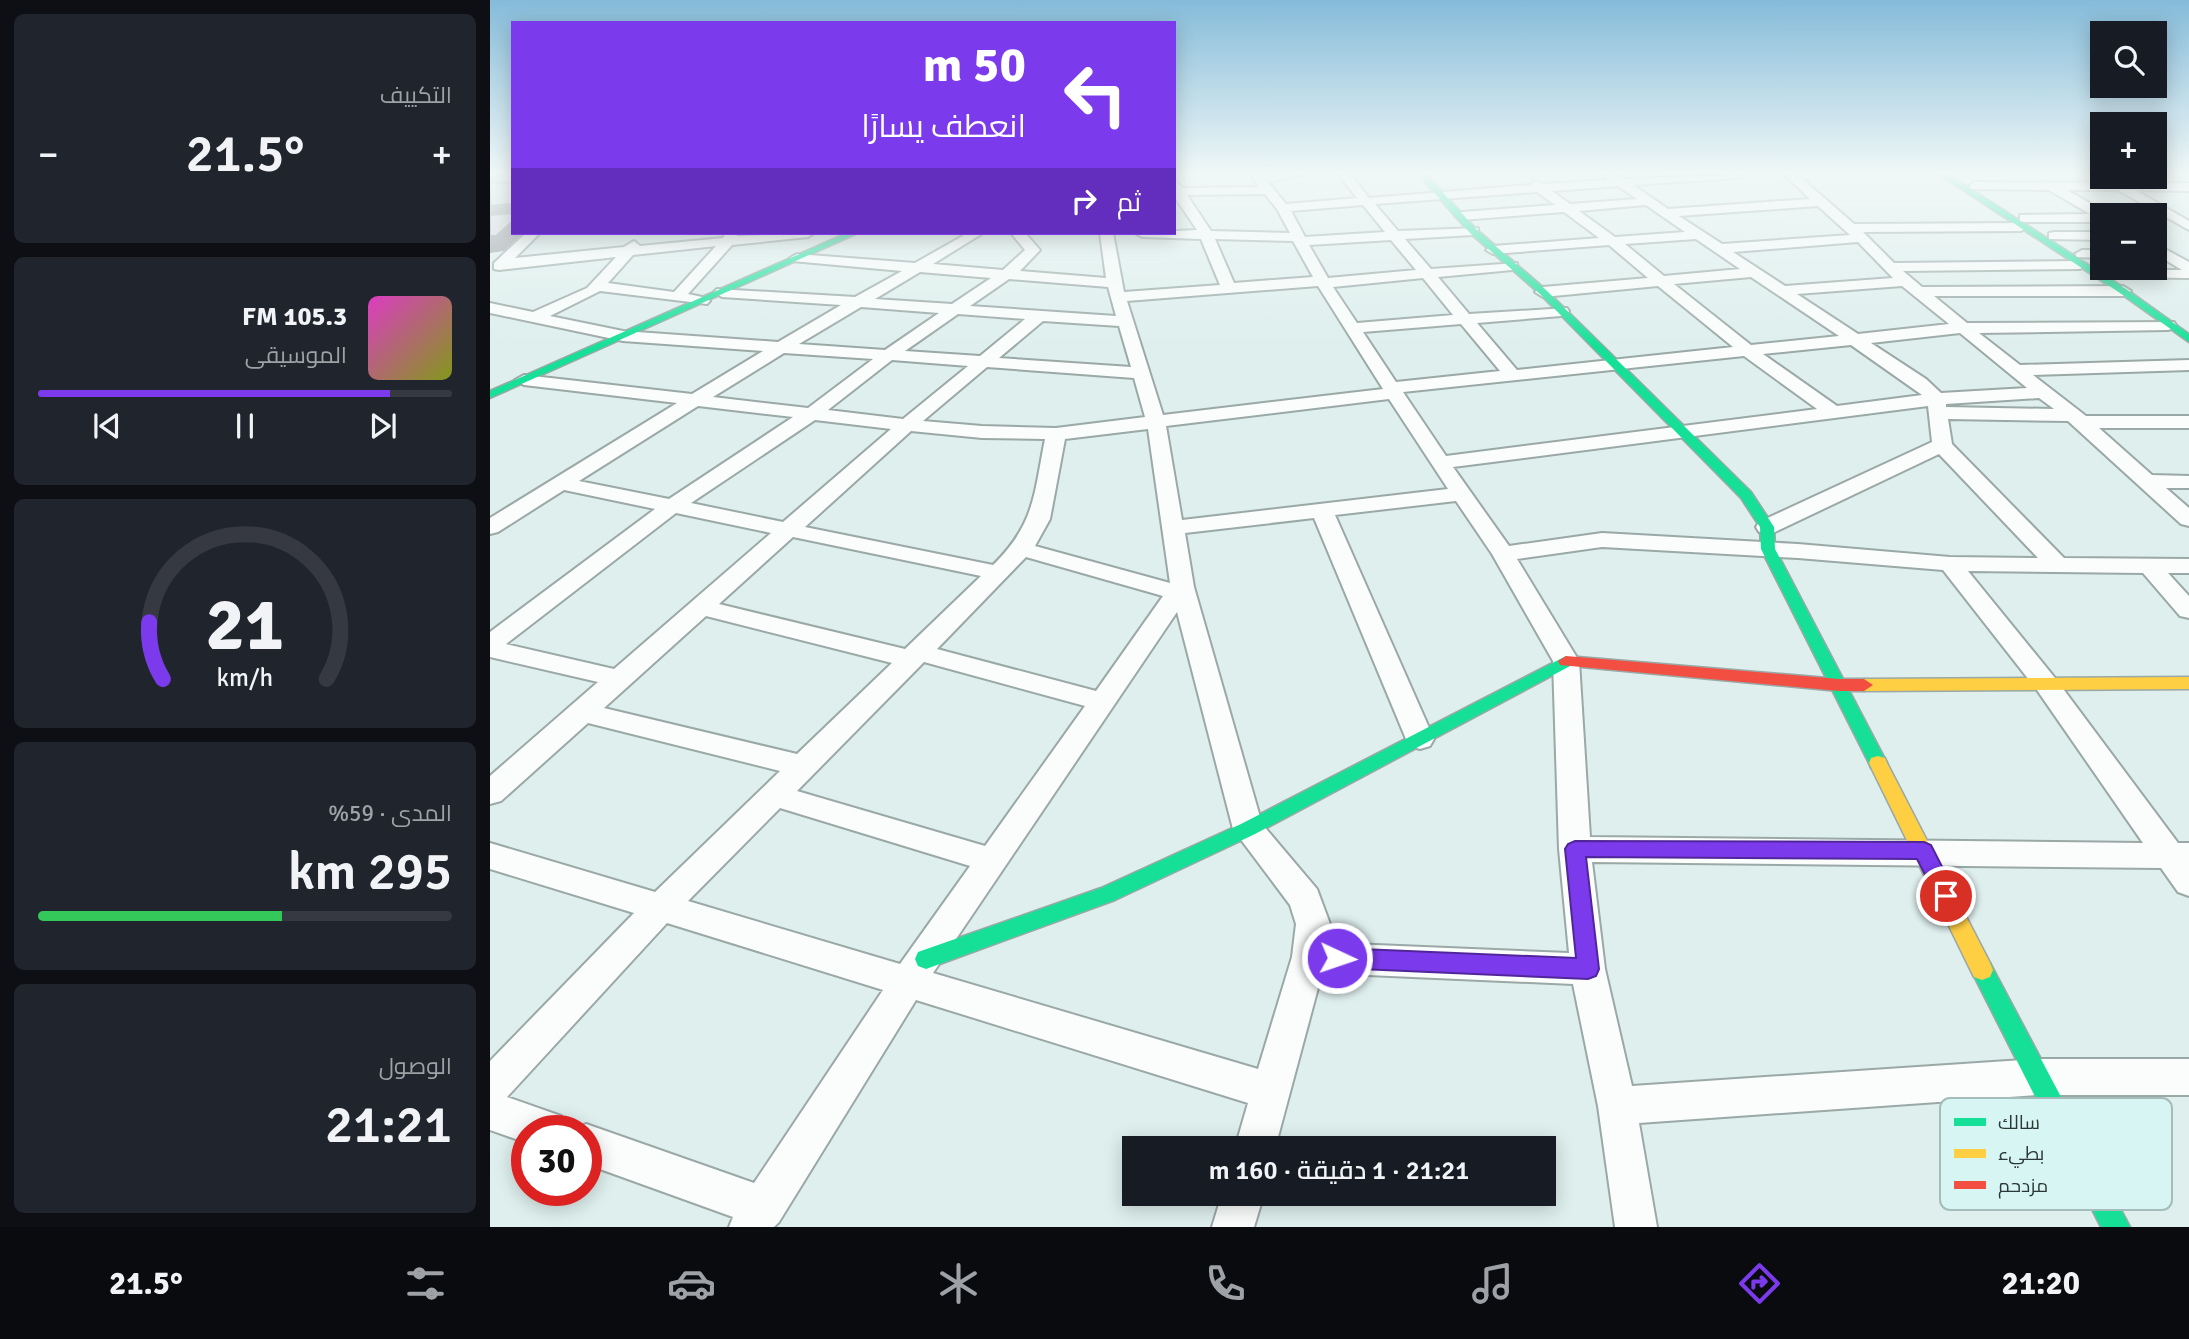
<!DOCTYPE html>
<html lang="ar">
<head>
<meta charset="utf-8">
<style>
  :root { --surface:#171b24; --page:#20242c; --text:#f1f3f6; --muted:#9ea1a6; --line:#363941; --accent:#7c3aed }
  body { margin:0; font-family:Signika,Cairo,sans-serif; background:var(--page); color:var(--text); direction:rtl; height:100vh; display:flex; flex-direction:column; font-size:26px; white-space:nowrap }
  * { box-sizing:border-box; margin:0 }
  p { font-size:23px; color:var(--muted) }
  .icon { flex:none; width:38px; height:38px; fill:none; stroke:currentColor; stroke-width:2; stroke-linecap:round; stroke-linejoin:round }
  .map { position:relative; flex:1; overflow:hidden; direction:ltr }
  .side { display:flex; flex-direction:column; gap:14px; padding:14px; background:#0d0f14; width:490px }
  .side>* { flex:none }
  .guide { position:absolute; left:21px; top:21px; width:665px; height:214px; border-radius:0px; box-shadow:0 4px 18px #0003; direction:rtl; background:#7c3aed; color:#fff; overflow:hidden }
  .controls { position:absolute; left:1600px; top:21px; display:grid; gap:14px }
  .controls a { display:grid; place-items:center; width:77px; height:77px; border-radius:0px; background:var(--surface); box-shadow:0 4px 18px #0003; font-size:35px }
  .speed { position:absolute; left:21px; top:1115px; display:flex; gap:14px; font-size:35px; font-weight:700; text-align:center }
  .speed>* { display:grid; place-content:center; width:91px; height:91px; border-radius:50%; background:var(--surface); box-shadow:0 4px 18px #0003; line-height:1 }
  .speed .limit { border:10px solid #d22; background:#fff; color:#111 }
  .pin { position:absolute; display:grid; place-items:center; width:60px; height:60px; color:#fff; margin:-30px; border:4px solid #fff; border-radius:50%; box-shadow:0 2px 7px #0007 }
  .me { position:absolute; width:77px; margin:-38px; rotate:93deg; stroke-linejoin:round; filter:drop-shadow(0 0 5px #0008) }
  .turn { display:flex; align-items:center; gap:24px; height:147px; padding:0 35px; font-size:32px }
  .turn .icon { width:91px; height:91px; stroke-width:2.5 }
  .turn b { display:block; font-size:49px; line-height:60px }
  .then { display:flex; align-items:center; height:66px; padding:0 35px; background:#0003; gap:14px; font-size:26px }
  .big { font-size:52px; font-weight:600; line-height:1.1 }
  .side .card { flex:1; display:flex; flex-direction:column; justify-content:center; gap:10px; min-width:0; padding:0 24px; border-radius:10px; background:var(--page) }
  .side .dial { align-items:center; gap:0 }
  .dial svg { height:182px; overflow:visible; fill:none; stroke:var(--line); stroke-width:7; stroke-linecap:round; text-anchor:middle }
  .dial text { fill:var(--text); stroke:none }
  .song { display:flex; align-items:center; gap:21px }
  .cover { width:84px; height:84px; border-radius:10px; background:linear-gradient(135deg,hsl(310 70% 55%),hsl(70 70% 35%)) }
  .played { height:7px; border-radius:4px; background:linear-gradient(90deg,var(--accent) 85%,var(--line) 85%) }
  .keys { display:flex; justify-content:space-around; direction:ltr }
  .heat { display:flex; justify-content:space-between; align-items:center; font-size:38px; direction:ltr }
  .charge { height:10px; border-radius:5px; background:linear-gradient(90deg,#34c759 59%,var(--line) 0) }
  .trip { position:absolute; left:632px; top:1136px; width:434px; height:70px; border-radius:0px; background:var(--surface); box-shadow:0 4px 18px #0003; font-weight:600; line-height:70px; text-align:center; direction:rtl }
  .dock { display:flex; height:112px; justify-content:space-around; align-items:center; background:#090b0e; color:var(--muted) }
  .dock .icon { width:49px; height:49px }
  .dock .on { color:var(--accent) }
  .dock b { font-size:32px; color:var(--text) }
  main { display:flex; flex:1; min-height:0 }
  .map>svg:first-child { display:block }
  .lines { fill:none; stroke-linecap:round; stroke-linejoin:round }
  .street-casing { stroke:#9aa8a6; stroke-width:4 }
  .fast-casing { stroke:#9aa8a6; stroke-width:3 }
  .slow-casing { stroke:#9aa8a6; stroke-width:3 }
  .jam-casing { stroke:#9aa8a6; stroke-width:3 }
  .street { fill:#fafdfc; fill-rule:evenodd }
  .fast { fill:#16e098; fill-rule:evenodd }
  .slow { fill:#ffcf43; fill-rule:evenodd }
  .jam { fill:#f24e42; fill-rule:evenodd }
  .shaded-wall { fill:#94969b }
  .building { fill:#d4d6de; stroke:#94969b; stroke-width:2 }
  .route { fill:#7c3aed; stroke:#51269a; stroke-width:2 }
  .key { fill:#d7f6f3; stroke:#a4bdbb; stroke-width:2 }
  .key-label { font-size:19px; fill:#2c3837 }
</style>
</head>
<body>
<main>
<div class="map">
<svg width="1699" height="1227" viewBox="0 0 1699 1227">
  <rect width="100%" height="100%" fill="#deefed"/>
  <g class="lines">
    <!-- street casing -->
    <g class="street-casing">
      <g id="street">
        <path d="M761,175H810L778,182L796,204L867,198L849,175H861L879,198L1040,185L1046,181L1053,184L1118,180L1114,175H1128L1133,179L1253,175L1248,178L1143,185L1178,209L1320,199L1295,175H1308L1364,224L1531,223L1538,227L1531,231L1373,232L1404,263L1590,261L1597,265L1590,269L1413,271L1432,287L1633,286L1641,291L1633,296H1444L1477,323L1684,322L1686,325L1684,328L1678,330L1489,333L1530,365L1699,360V370L1543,375L1596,416H1699V428H1609L1662,475L1699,476V488H1676L1699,508V526L1691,524L1578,421L1458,419L1462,444L1574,558L1699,559V573H1678L1699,596V618L1690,616L1653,573L1478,571L1565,678L1688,843H1699V896L1688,892L1671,868L1102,862L1115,969L1142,1086L1546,1059H1699V1095H1546L1149,1123L1167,1227H1125L1108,1106L1083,984L832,973L785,1148H745L758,1103L426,1000L289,1222L284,1227H239L243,1217L96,1164V1130H82L96,1124L264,1183L393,990L177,923L17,1097L71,1116L77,1130H37V1143L0,1130V1061L144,913L0,869V843L165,892L290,771L98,723L11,801L0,804V776L108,682L0,657V632L165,509L74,490L8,532L0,534V518L187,403L34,385L25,380L34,375L202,394L273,351L133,341L0,313V303L43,312L97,288L126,257L9,270L4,269V263L36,233H50L25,258L134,247L144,241L150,246L233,238L235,233H247V236L324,233L318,237L242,245L198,294L217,298L220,301L217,304L110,291L60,316L133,331L288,342L351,305L232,297L224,292L227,289L365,297L412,271L302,261L300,258L307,254L425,263L478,233H493L443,264L513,270L535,250L521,233H535L550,250L530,271L616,278L610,233H623L634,292L730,285L711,239L652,237L645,233L707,230L684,196V180L693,188L769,187ZM1128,186L1147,199L1080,204L1062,191ZM1047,192L1065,205L971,212L965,216L971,220L1074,212L1109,238L1003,246L996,250L1003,254L1119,245L1158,278L1053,287L1045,292L1053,297L1168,286L1243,347L1027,370L987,323L1071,316L1077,314L1079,311L1077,308L979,314L948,277L1022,270L1027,269V263L941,269L915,239L983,235L988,234V228L908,231L885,204ZM775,194L787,209L800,233L721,231L697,195ZM873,205L895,232L815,237L801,211ZM1156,205L1195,232L1125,237L1089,211ZM1328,206L1360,235L1232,244L1189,216ZM725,239L803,241L823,277L744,283ZM1206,239L1250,269L1174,276L1135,244ZM901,240L926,270L838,278L819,245ZM1368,242L1403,278L1295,286L1243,252ZM226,246L184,292L118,283L143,255ZM430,272L501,278L462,304L385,299ZM1261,277L1349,336L1261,345L1184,284ZM933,278L963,315L867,323L843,287ZM519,279L618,287L626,316L480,306ZM828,286L893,389L673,415L637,301ZM1412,286L1459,324L1368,334L1307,294ZM371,307L449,313L395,350L309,344ZM468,314L535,319L490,356L415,351ZM553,321L629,326L641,367L509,358ZM971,324L1010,371L906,382L873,332ZM1470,333L1537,388L1451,393L1436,379L1381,343ZM1361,345L1432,395L1347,406L1273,354ZM294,353L383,359L318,408L223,397ZM1254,356L1327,409L956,456L913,392ZM402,360L478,366L413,419L338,410ZM497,367L644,378L655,417L566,428L492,426L433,421ZM1549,398L1564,409L1456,407V404ZM899,399L958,489L692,520L676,426ZM208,406L303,417L179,499L89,481ZM1438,406L1442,442L1269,522L1266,527L1269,532H1285L1449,454L1548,558L1460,557L1308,544L1112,533L1019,546L963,467ZM325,420L401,429L293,522L201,503ZM658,429L680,583L545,546L560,519L575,439ZM421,431L492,438L555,439C544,494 545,524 503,565L315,527ZM966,501L1002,554L1063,661L1069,849L1079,953L838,943L840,924L827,889L772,824L704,587L695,533L824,518L916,739L920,746L930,749L940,746L944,739L845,515ZM186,513L281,533L124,669L16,644ZM303,537L491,576L415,649L229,604ZM1112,547L1308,558L1453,570L1547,690L1653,843L1100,837L1089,661L1027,559ZM536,557L673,596L606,691L447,649ZM687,612L743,829L800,905L806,924L802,957L768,1069L443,973ZM216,616L402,663L307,754L114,708ZM434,662L595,706L495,846L307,791ZM290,808L480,866L410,964L198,901Z"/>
        <polygon points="1485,182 1699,183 1699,191 1645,190 1699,221 1699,230 1628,190 1577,190 1617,213 1618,215 1612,215 1612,222 1535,222 1530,221 1530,215 1600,214 1559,190 1481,189 1479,186"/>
        <polygon points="1564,232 1612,232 1612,240 1559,239 1559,233"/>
        <polygon points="1664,243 1699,262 1699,278 1620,277 1618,274 1620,271 1625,270 1692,270 1664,253"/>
        <polygon points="1592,250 1612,250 1612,258 1587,257 1585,254"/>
        <polygon points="732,1194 774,1194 764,1227 722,1227"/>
      </g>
    </g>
    <!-- fast casing -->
    <g class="fast-casing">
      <g id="fast">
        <polygon points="929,175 937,175 986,229 1056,290 1261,492 1284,527 1285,549 1397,763 1395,768 1388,770 1381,768 1379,763 1271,549 1270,527 1251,498 1050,294 980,233"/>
        <polygon points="1450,175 1459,175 1636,289 1699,334 1699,342 1630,293"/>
        <polygon points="357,233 368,233 0,398 0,391"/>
        <polygon points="1076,656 1084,661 1082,665 765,834 625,900 436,969 428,966 425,959 428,952 611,888 751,824"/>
        <polygon points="1492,960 1500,963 1640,1227 1611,1227 1481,970 1484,963"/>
      </g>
    </g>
    <!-- slow casing -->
    <g class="slow-casing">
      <g id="slow">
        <polygon points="1699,677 1699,689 1374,691 1365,685 1374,679"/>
        <polygon points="1388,756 1395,758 1397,763 1500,963 1503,970 1500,977 1492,980 1484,977 1379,763 1381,758"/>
      </g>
    </g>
    <!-- jam casing -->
    <g class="jam-casing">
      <polygon id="jam" points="1076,656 1349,679 1374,679 1383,685 1374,691 1349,691 1070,665 1068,661"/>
    </g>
    <!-- street -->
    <use href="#street" class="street"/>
    <!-- fast -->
    <use href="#fast" class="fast"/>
    <!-- slow -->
    <use href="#slow" class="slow"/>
    <!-- jam -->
    <use href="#jam" class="jam"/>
  </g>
  <!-- shaded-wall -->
  <g class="shaded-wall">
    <polygon points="23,204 23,214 0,217 0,206"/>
    <polygon points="23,221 23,233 33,233 14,251 0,253 0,236"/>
  </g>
  <!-- building -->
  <g class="building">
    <polygon points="10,175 23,175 23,183 0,181 0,179"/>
    <polygon points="0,182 23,184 23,204 0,206"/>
    <polygon points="23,213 23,221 6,236 0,236 0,215"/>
  </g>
  <!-- sky -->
  <linearGradient id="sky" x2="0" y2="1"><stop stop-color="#85bbd9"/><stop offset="0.5" stop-color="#f0f8f7"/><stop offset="1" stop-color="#f0f8f7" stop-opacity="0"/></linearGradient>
  <rect width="1699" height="347" fill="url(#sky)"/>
  <!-- route -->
  <polygon class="route" points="1085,841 1434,842 1441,845 1467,896 1464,902 1456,905 1449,902 1427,859 1096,857 1109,969 1106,976 1098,979 847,968 839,965 835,958 839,951 847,948 1086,958 1075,849 1078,844"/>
  <!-- legend -->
  <rect x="1450" y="1098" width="232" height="112" rx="10" class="key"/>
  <rect x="1464" y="1118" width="32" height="8" fill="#16e098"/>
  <rect x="1464" y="1149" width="32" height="9" fill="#ffcf43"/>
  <rect x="1464" y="1181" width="32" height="8" fill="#f24e42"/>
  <g class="key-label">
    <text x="1508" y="1129">سالك</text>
    <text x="1508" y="1160">بطيء</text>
    <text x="1508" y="1192">مزدحم</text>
  </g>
</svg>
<div class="controls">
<a><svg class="icon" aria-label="search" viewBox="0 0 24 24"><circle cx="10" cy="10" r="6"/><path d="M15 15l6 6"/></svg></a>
<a>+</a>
<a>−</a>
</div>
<div class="speed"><div class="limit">30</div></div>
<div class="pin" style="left:1456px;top:896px;background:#d93025"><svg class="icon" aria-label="arrive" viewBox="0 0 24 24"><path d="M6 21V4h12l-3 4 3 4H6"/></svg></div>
<svg class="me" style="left:847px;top:958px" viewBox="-20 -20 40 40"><circle r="17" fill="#7c3aed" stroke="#fff" stroke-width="3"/><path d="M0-11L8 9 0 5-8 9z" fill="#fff"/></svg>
<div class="trip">21:21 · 1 دقيقة · 160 m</div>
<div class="guide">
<div class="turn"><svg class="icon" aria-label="left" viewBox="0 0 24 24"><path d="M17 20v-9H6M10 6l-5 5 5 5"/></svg><div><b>50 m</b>انعطف يسارًا</div></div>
<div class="then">ثم<svg class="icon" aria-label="right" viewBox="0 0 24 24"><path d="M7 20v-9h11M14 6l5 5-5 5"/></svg></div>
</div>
</div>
<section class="side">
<div class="card"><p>التكييف</p>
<div class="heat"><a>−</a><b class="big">21.5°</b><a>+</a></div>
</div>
<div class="card">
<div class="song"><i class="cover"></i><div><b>105.3 FM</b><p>الموسيقى</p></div></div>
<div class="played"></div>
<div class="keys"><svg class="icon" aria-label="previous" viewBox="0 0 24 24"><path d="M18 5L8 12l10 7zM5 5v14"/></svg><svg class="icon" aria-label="pause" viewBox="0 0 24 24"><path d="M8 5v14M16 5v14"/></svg><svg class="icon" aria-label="next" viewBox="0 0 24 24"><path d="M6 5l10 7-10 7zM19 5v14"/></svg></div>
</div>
<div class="card dial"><svg viewBox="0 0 100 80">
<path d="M14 69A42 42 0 1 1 86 69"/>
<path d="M14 69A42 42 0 0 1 8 44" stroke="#7c3aed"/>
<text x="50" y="56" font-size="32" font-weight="700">21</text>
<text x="50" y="72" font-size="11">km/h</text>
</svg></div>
<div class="card"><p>المدى · 59%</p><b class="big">295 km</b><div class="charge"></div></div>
<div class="card"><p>الوصول</p><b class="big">21:21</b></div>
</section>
</main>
<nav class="dock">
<b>21:20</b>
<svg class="icon on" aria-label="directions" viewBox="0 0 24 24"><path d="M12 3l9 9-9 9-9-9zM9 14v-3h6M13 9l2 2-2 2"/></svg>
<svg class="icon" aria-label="music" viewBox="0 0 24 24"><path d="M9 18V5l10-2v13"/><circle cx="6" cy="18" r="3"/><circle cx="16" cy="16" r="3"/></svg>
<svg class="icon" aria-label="phone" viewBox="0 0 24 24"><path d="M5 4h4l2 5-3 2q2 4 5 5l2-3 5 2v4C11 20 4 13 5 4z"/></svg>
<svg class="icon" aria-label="climate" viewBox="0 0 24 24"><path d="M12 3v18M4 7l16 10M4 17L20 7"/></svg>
<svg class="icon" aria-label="car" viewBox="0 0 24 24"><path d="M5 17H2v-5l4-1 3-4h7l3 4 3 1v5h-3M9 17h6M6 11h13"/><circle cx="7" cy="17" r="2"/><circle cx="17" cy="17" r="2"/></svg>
<svg class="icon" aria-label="filters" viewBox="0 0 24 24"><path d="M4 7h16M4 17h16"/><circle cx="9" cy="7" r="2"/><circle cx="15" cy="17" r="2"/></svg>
<b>21.5°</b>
</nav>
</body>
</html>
